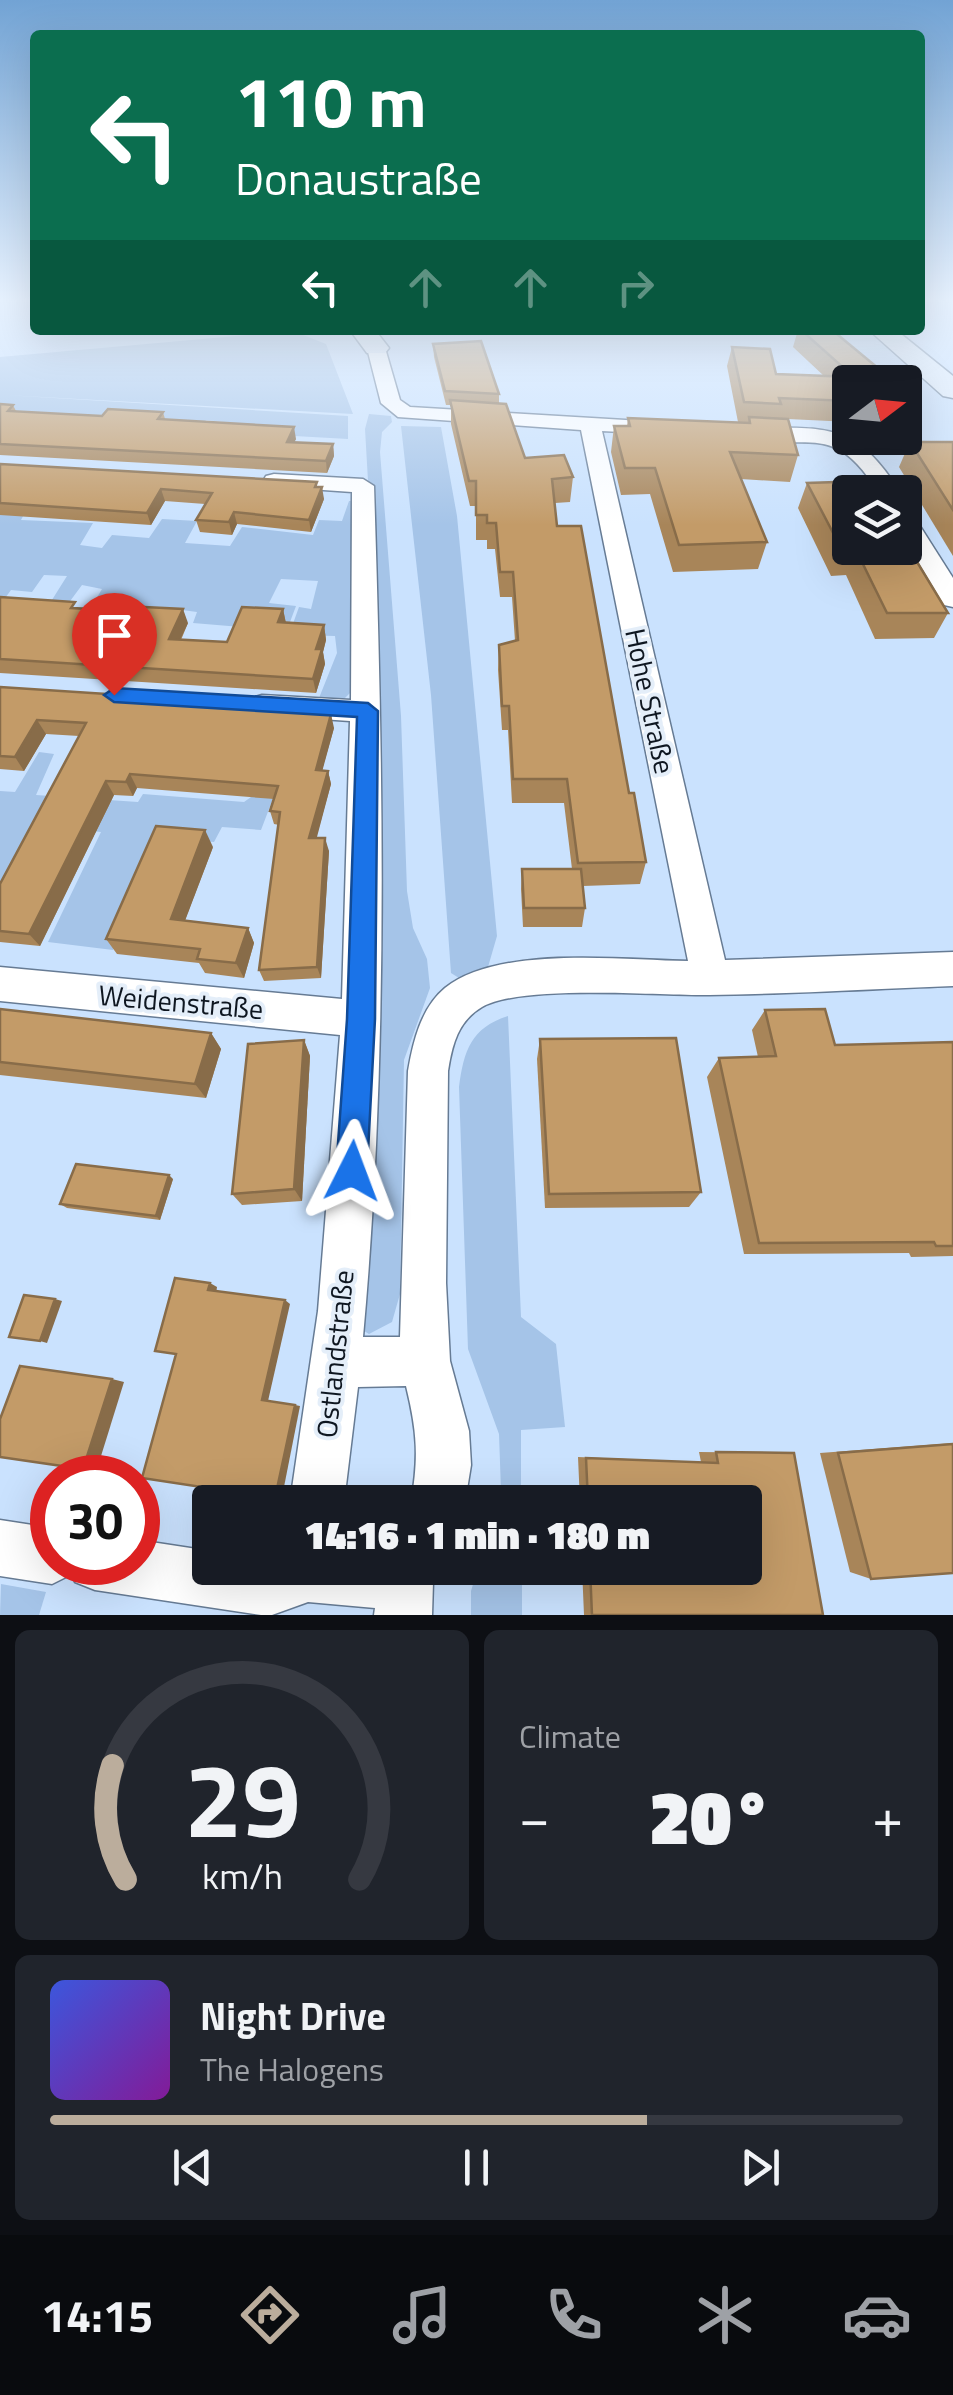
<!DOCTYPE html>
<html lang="en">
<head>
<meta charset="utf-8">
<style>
  :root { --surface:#171b24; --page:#20242c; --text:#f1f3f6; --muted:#9ea1a6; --line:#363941; --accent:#bbad9c }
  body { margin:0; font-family:"Titillium Web",sans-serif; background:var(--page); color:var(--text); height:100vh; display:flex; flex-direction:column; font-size:38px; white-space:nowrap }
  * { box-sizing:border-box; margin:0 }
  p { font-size:32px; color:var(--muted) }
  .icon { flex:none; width:55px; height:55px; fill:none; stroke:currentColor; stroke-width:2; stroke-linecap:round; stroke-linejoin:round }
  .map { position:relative; height:1615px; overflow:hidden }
  .side { display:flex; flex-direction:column; gap:15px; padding:15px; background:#0d0f14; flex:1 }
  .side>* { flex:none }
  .guide { position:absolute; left:30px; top:30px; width:895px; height:305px; border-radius:10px; box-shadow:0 10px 40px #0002; background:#0b6e4f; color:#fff; overflow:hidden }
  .needle { width:65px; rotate:74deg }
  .tools { position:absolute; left:832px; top:365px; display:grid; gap:20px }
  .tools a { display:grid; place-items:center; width:90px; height:90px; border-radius:10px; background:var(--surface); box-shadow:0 10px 40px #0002; font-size:50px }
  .speed { position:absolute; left:30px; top:1455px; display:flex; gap:20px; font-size:50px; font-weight:700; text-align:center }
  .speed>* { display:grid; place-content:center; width:130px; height:130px; border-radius:50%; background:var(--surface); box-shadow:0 10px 40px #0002; line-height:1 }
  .speed .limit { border:15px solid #d22; background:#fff; color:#111 }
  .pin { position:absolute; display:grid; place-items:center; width:85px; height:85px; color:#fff; margin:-102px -42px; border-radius:50% 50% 50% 0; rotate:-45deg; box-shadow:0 0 10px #0007 }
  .pin .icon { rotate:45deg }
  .me { position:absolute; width:110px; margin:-55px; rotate:3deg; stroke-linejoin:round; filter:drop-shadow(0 0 8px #0008) }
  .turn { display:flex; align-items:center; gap:35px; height:210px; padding:0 40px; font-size:45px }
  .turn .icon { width:130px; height:130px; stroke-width:2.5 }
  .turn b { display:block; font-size:70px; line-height:85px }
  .lanes { display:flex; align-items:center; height:95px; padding:0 40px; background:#0003; justify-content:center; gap:50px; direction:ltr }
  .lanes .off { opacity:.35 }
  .big { font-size:75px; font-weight:800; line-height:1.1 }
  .side .widget { flex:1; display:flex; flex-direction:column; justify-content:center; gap:15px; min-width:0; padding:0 35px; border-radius:15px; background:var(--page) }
  .side .dial { align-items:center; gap:0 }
  .dial svg { height:260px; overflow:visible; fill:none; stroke:var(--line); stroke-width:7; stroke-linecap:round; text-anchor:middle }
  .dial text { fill:var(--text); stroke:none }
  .song { display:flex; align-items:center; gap:30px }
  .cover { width:120px; height:120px; border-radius:15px; background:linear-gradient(135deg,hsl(230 70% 55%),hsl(290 70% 35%)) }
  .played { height:10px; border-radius:5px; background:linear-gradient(90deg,var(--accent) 70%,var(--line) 70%) }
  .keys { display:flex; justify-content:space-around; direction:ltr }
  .heat { display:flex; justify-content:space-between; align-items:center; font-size:55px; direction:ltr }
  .side .tiles { flex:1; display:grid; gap:15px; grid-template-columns:1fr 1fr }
  .widget:last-child { grid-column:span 2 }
  .trip { position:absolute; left:192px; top:1485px; width:570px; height:100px; border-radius:10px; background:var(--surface); box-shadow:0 10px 40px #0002; font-weight:800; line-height:100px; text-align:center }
  .tab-bar { display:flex; height:160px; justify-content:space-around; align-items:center; background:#090b0e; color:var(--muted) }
  .tab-bar .icon { width:70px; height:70px }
  .tab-bar .current { color:var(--accent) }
  .tab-bar b { font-size:45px; color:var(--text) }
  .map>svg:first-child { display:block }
  .green { fill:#a5c4e8 }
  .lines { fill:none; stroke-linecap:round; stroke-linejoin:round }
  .street-casing { stroke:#667b94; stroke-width:3 }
  .secondary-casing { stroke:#667b94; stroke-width:3 }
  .street { fill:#fff; fill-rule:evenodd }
  .secondary { fill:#e5f0fc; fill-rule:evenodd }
  .wall { fill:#a88559 }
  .shaded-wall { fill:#886c49 }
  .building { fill:#c39b68; stroke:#886c49; stroke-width:2.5 }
  .route { fill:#1a73e8; stroke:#114b97; stroke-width:2.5 }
  .labels { text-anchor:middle; stroke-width:8; stroke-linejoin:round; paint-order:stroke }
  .street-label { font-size:28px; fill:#0e1620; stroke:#e4eef9 }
</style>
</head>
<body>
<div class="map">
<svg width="953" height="1615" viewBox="0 0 953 1615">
  <rect width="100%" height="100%" fill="#cae2fe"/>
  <!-- green -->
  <g class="green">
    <polygon points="293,331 326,344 353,414 5,395 348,416 348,439 220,432 223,422 206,420 196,434 6,433 25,412 4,409 0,413 0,357"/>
    <polygon points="369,414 391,416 392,422 382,432 380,452 401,716 407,891 413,928 427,959 430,988 404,1060 400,1294 392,1322 369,1334 356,1326 372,689 380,688 365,429"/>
    <polygon points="401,426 441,427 457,516 497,936 488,967 459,978 451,973 431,695"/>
    <polygon points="33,497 21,520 93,523 80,545 102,548 112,535 149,538 162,519 197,521 185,543 230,546 242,527 313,535 319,520 342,521 349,501 354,501 355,688 339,704 317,703 337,653 335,636 298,635 282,654 299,607 311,609 318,581 281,579 269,603 296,606 290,622 244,618 241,627 193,623 197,612 175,609 143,628 102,625 109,613 89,611 102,589 82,585 62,612 45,611 67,576 44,575 32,592 11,590 0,605 0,513"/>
    <polygon points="39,752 54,754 36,795 138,802 143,794 244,802 282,775 261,830 222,827 214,842 160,837 113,950 48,942 101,832 42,826 0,904 0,791 15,792"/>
    <path d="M508,1016L521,1317L556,1344L565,1427L521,1430V1502H497L501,1491L499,1434L468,1349L459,1087C464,1050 471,1028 508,1016Z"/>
    <polygon points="478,1568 522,1568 522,1615 471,1615 471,1591"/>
    <polygon points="1,1584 46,1592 39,1615 0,1615"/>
  </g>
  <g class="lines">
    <!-- street casing -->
    <g class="street-casing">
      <g id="street">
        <path d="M376,342L385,348L400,400L410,407L659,422L669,428L659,434L602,431L725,960L953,952V986C872,989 791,994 709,995C659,996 522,984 482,1007C458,1021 452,1045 448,1071L446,1283L450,1361L469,1431L471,1465L465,1502H411C419,1457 417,1431 406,1386L358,1387L344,1502H290L318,1311L340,1035L0,1001V967L342,999L350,721L262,715L252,712L247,705L252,698L262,695L351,700L352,492L266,486L263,481L266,476L274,474L363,479L374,486C383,769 389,1053 363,1337H400L408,1071C413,1042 421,1008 445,988C499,945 622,960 688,961L581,430L398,417L381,403L367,348Z"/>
        <path d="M748,427C827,429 854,420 900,492H878C832,418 808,454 741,437L738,433Z"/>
        <polygon points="905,513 913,515 953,578 953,607 944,605 905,540"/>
        <polygon points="0,1520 52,1528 52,1562 138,1562 138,1540 210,1551 210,1568 439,1568 433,1582 432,1615 374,1615 375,1608 308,1602 272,1615 261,1615 95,1590 75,1582 72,1574 52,1584 0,1576"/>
      </g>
    </g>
    <!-- secondary casing -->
    <g class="secondary-casing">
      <g id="secondary">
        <polygon points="350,330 375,330 389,348 385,353 367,353"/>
        <polygon points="869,330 896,330 953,376 953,398 943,396"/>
      </g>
    </g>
    <!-- street -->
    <use href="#street" class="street"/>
    <!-- secondary -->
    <use href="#secondary" class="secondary"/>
  </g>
  <!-- wall -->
  <g class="wall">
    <polygon points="798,330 832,330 884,373 850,382 850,422 788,419 798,455 790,482 741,479 767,542 758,569 673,572 650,494 621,495 611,452 614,426 627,426 628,418 738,422 727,366 732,347 776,374 824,376 793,347"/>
    <polygon points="433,344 499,394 499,403 525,458 573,477 570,502 555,503 557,526 629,793 646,862 640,884 583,886 585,908 582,927 523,927 521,889 522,869 572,869 564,803 512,803 508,730 502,730 498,670 499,645 515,641 512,597 500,597 495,549 487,549 487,540 476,540 476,506 470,506 451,424 451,405 446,405 434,357"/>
    <polygon points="0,404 13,405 16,411 102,416 163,412 165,419 296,439 294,442 333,444 334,456 327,473 0,455"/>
    <polygon points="891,438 901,438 898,444"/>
    <polygon points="910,442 953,442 953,556 899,467"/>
    <polygon points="0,464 318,487 324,499 311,532 237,524 232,535 200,532 196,520 205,504 165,501 151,525 0,515"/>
    <polygon points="807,483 905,548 948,613 934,638 875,639 846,575 831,576 798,508"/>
    <polygon points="0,597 78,608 98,624 93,634 130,636 188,623 181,640 227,642 283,609 286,623 324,625 326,640 323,652 325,664 316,693 0,673"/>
    <polygon points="0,687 305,712 334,728 322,770 328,771 331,784 316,838 329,851 321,978 264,981 259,970 279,825 274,824 270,811 274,799 137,788 133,796 114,795 40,946 0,942 0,884 79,736 46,734 24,771 0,769"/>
    <polygon points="213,847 185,920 248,928 254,943 244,978 205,973 199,963 117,954 106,939"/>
    <polygon points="0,1009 211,1033 221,1049 206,1098 0,1075"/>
    <polygon points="765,1010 835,1045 953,1042 953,1256 911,1257 909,1253 744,1254 707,1077 719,1058 758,1057 752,1030"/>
    <polygon points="540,1039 701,1192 689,1207 545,1208 537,1059"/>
    <polygon points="304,1040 310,1056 302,1201 242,1205 232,1194"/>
    <polygon points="173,1179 160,1220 67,1208 60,1204"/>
    <polygon points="953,1443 953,1573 871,1579 850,1572 820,1453"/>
    <polygon points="699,1452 794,1453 823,1615 584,1615 582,1568 745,1568 745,1502 580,1502 578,1457 701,1462"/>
  </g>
  <!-- shaded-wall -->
  <g class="shaded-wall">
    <polygon points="294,427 296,439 289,453 287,442"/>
    <polygon points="333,444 334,456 327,473 326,461"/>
    <polygon points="322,487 324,499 311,532 309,520"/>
    <polygon points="161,489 165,501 151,525 147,513"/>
    <polygon points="234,512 237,524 232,535 229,522"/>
    <polygon points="92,609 98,624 85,647 78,633"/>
    <polygon points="183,609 188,623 174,653 169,639"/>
    <polygon points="283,609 286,624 278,622"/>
    <polygon points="324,625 326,640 323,652 325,664 316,693 313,679 316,649"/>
    <polygon points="331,714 334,728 319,783 316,770"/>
    <polygon points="37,720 46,734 24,771 15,757"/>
    <polygon points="328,771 331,784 313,852 309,838"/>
    <polygon points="130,774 137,788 133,796 126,782"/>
    <polygon points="106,781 114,795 40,946 29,934"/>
    <polygon points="205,830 213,847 180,934 171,919"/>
    <polygon points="325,838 329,851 321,978 317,967"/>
    <polygon points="248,928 254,943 244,978 236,963"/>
    <polygon points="211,1033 221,1049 206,1098 195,1084"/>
    <polygon points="304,1040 310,1056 302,1201 294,1189"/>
    <polygon points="169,1175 173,1179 160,1220 156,1216"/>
    <polygon points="210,1283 217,1287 216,1294 208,1290"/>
    <polygon points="55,1299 62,1301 47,1343 40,1341"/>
    <polygon points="285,1300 290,1304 268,1401 262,1400"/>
    <polygon points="112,1379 124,1382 97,1469 83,1469"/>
    <polygon points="295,1405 300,1406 282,1497 275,1498"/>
  </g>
  <!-- building -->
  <g class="building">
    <polygon points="801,330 832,330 884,373 888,382 850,382 850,401 779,398 781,404 744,402 732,347 770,349 776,374 854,377"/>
    <polygon points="481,341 499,394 445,391 433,344"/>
    <polygon points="450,400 506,404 525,458 564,455 573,477 552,479 557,526 581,526 629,793 634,793 646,862 578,863 567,779 513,779 509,706 502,706 499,645 518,640 513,572 500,572 496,523 487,523 487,515 476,515 476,481 469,481"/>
    <polygon points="0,404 13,405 8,411 102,416 108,409 163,412 158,419 294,427 287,442 333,444 326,461 0,444"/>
    <polygon points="749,417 788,419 798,455 730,452 767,542 679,545 655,468 625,468 614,426 630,426 628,418 750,423"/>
    <polygon points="910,442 953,442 953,510"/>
    <polygon points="0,464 317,482 315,487 322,487 309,520 234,512 229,522 196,520 212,493 161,489 147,513 0,503"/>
    <polygon points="868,481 875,492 850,492 850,548 905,548 905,542 948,613 887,613 856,550 842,550 807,483"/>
    <polygon points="0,597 75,602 71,608 92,609 78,633 130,636 145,607 183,609 169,639 227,642 242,607 283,609 278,622 324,625 316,649 322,649 313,679 0,659"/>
    <polygon points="0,687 304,707 302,712 331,714 316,770 328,771 309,838 325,838 317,967 259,970 280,812 270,811 278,786 130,774 126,782 106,781 29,934 0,931 0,884 86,723 37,720 15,757 0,756"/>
    <polygon points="156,826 205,830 171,919 248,928 236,963 197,959 200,949 106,939"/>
    <polygon points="522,869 581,869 585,908 524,908"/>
    <polygon points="0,1009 211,1033 195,1084 0,1062"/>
    <polygon points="825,1009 835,1045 953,1042 953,1246 936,1246 934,1242 759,1243 719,1058 776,1056 765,1010"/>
    <polygon points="676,1038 701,1192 549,1194 540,1039"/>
    <polygon points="304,1040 294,1189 232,1194 248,1044"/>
    <polygon points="76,1164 169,1175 156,1216 60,1204"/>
    <polygon points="175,1278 210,1283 208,1290 285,1300 262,1400 295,1405 275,1498 142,1478 176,1354 155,1351"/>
    <polygon points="24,1295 55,1299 40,1341 9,1337"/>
    <polygon points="20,1366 112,1379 83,1469 0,1457 0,1419"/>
    <polygon points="953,1444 953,1573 871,1579 838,1453"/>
    <polygon points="716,1452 794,1453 823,1615 592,1615 590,1568 745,1568 745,1502 588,1502 586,1458 718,1463"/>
  </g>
  <!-- sky -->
  <linearGradient id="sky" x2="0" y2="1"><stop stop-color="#72a3d4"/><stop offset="0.57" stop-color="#e7f2ff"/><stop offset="1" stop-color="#e7f2ff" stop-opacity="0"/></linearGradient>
  <rect width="953" height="525" fill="url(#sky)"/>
  <!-- route -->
  <polygon class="route" points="114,688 368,703 378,711 375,1019 367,1171 362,1182 352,1186 341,1182 336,1171 347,1019 357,717 114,702 104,695"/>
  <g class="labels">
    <!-- street labels -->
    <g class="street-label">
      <text transform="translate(650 701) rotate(78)" y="10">Hohe Straße</text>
      <text transform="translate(181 1002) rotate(5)" y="10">Weidenstraße</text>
      <text transform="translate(335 1354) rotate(-84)" y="10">Ostlandstraße</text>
    </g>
  </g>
</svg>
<div class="tools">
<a><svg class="needle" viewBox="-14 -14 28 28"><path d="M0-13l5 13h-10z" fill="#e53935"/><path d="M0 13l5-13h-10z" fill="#9ea1a6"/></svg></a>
<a><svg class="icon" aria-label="layers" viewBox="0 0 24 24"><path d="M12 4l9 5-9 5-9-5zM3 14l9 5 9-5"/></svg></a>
</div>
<div class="speed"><div class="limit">30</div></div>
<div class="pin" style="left:114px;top:695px;background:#d93025"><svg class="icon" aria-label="arrive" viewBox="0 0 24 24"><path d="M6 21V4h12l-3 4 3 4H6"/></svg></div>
<svg class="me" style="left:352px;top:1171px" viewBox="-20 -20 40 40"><path d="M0-17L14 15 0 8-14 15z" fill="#1a73e8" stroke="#fff" stroke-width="4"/></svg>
<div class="trip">14:16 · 1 min · 180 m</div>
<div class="guide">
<div class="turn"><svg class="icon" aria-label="left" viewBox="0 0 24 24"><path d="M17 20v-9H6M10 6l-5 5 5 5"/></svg><div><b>110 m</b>Donaustraße</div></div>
<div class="lanes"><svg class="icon" aria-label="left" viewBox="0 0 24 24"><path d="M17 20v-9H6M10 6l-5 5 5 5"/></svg><svg class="icon off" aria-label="ahead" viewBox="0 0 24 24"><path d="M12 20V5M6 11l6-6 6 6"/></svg><svg class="icon off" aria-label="ahead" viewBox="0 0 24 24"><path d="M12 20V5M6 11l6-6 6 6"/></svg><svg class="icon off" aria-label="right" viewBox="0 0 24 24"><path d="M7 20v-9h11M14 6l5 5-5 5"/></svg></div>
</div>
</div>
<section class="side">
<div class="tiles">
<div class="widget dial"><svg viewBox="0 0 100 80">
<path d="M14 69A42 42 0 1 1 86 69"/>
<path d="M14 69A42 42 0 0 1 10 34" stroke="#bbad9c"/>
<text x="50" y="56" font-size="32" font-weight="700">29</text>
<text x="50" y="72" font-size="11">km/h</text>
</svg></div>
<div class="widget"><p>Climate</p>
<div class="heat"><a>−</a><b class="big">20°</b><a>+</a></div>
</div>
<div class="widget">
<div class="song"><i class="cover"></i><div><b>Night Drive</b><p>The Halogens</p></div></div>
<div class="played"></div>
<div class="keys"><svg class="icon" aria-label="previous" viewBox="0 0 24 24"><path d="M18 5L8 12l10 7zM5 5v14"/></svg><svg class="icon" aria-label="pause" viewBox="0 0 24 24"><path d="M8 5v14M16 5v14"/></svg><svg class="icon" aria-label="next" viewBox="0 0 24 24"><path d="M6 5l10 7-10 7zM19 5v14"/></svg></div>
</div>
</div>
</section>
<nav class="tab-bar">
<b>14:15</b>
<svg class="icon current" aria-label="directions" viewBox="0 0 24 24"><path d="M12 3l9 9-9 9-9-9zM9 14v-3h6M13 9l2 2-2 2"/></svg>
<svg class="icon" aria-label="music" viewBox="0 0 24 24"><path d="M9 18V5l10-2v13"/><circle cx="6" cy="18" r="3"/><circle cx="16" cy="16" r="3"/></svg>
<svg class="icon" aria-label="phone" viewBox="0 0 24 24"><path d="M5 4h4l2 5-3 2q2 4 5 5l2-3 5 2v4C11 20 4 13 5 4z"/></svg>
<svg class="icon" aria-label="climate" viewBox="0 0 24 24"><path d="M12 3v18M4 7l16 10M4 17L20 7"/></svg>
<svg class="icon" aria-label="car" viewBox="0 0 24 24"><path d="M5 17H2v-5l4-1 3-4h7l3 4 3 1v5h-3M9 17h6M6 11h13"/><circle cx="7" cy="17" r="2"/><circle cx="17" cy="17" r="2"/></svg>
</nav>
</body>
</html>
